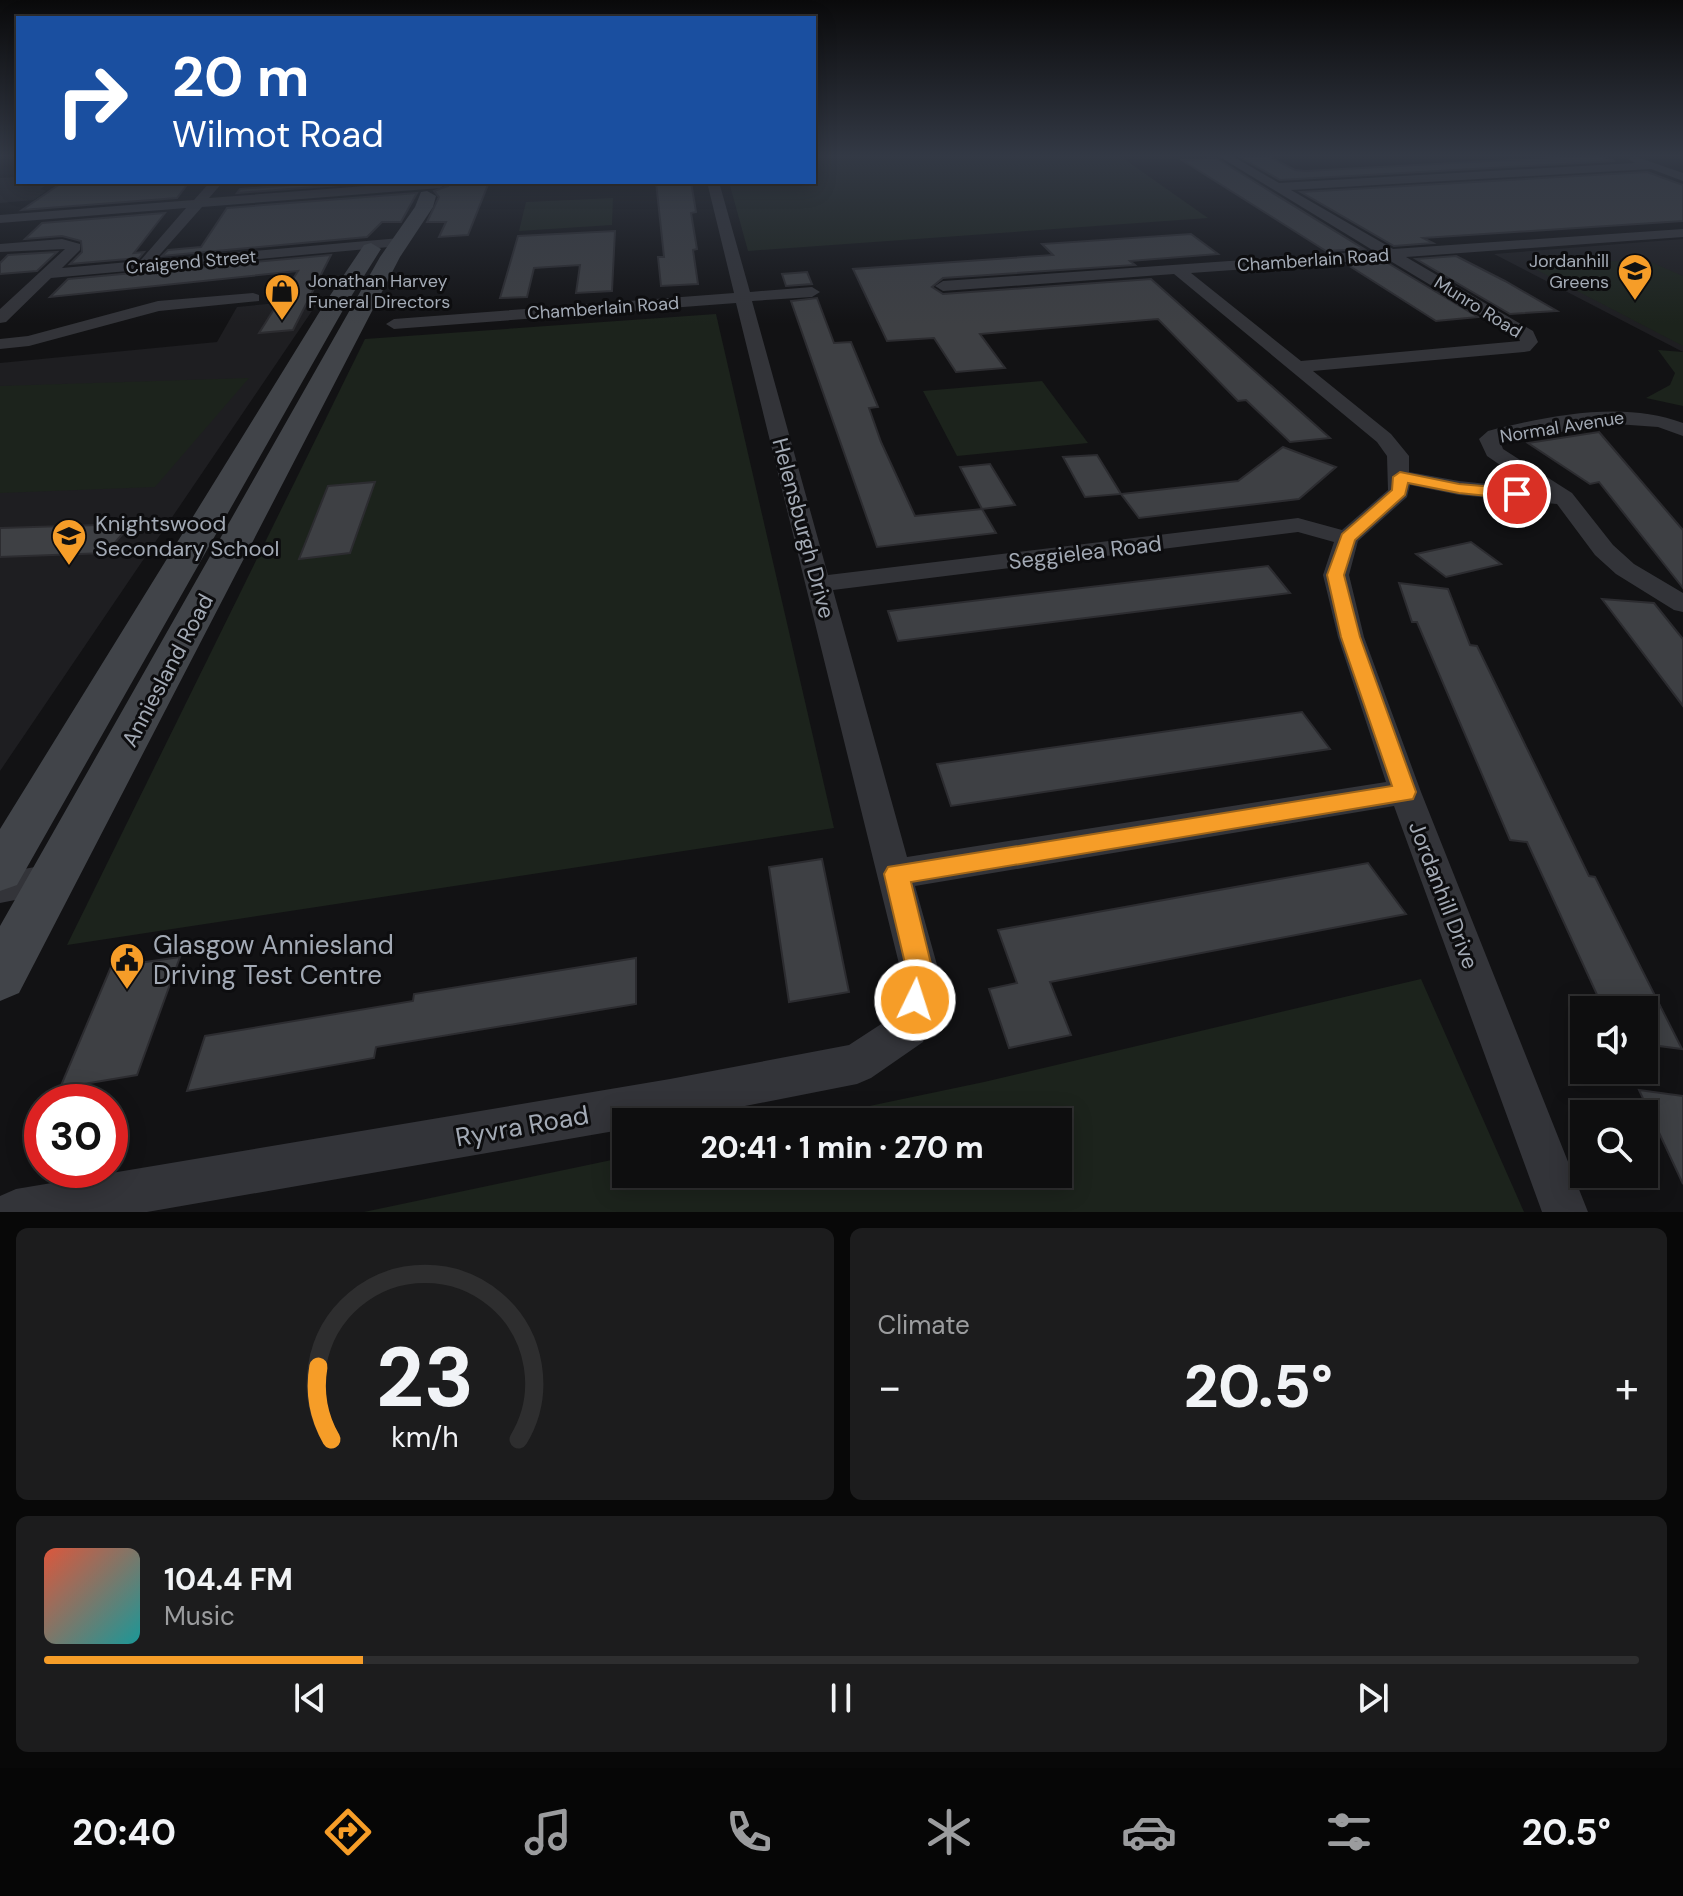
<!DOCTYPE html>
<html lang="en">
<head>
<meta charset="utf-8">
<style>
  :root { --surface:#0e0e0f; --page:#1c1c1d; --text:#f1f3f6; --muted:#9b9c9e; --line:#2e2e2f; --accent:#f69d28 }
  body { margin:0; font-family:"DM Sans",sans-serif; background:var(--page); color:var(--text); height:100vh; display:flex; flex-direction:column; font-size:30px; white-space:nowrap }
  * { box-sizing:border-box; margin:0 }
  p { font-size:26px; color:var(--muted) }
  .icon { flex:none; width:44px; height:44px; fill:none; stroke:currentColor; stroke-width:2; stroke-linecap:round; stroke-linejoin:round }
  .map { position:relative; height:1212px; overflow:hidden }
  .panel { display:flex; flex-direction:column; gap:16px; padding:16px; background:#080808; flex:1 }
  .panel>* { flex:none }
  .banner { position:absolute; left:16px; top:16px; width:800px; height:168px; border-radius:0px; box-shadow:0 4px 20px #0003,0 0 0 2px var(--line); background:#1a4fa0; color:#fff; overflow:hidden }
  .tools { position:absolute; left:1570px; top:996px; display:grid; gap:16px }
  .tools a { display:grid; place-items:center; width:88px; height:88px; border-radius:0px; background:var(--surface); box-shadow:0 4px 20px #0003,0 0 0 2px var(--line); font-size:40px }
  .speed { position:absolute; left:24px; top:1084px; display:flex; gap:16px; font-size:40px; font-weight:700; text-align:center }
  .speed>* { display:grid; place-content:center; width:104px; height:104px; border-radius:50%; background:var(--surface); box-shadow:0 4px 20px #0003,0 0 0 2px var(--line); line-height:1 }
  .speed .limit { border:12px solid #d22; background:#fff; color:#111 }
  .pin { position:absolute; display:grid; place-items:center; width:68px; height:68px; color:#fff; margin:-34px; border:4px solid #fff; border-radius:50%; box-shadow:0 2px 8px #0007 }
  .me { position:absolute; width:88px; margin:-44px; rotate:4deg; stroke-linejoin:round; filter:drop-shadow(0 0 6px #0008) }
  .turn { display:flex; align-items:center; gap:28px; height:168px; padding:0 24px; font-size:36px }
  .turn .icon { width:104px; height:104px; stroke-width:2.5 }
  .turn b { display:block; font-size:56px; line-height:68px }
  .big { font-size:60px; font-weight:800; line-height:1.1 }
  .panel .tile { flex:1; display:flex; flex-direction:column; justify-content:center; gap:12px; min-width:0; padding:0 28px; border-radius:12px; background:var(--page) }
  .panel .dial { align-items:center; gap:0 }
  .dial svg { height:208px; overflow:visible; fill:none; stroke:var(--line); stroke-width:7; stroke-linecap:round; text-anchor:middle }
  .dial text { fill:var(--text); stroke:none }
  .song { display:flex; align-items:center; gap:24px }
  .cover { width:96px; height:96px; border-radius:12px; background:linear-gradient(135deg,hsl(10 70% 55%),hsl(180 70% 35%)) }
  .played { height:8px; border-radius:4px; background:linear-gradient(90deg,var(--accent) 20%,var(--line) 20%) }
  .keys { display:flex; justify-content:space-around; direction:ltr }
  .heat { display:flex; justify-content:space-between; align-items:center; font-size:44px; direction:ltr }
  .panel .tiles { flex:1; display:grid; gap:16px; grid-template-columns:1fr 1fr }
  .tile:last-child { grid-column:span 2 }
  .trip { position:absolute; left:612px; top:1108px; width:460px; height:80px; border-radius:0px; background:var(--surface); box-shadow:0 4px 20px #0003,0 0 0 2px var(--line); font-weight:800; line-height:80px; text-align:center }
  .menu { display:flex; height:128px; justify-content:space-around; align-items:center; background:#060606; color:var(--muted) }
  .menu .icon { width:56px; height:56px }
  .menu .selected { color:var(--accent) }
  .menu b { font-size:36px; color:var(--text) }
  .map>svg:first-child { display:block }
  .built { fill:#1e1e21 }
  .green { fill:#1c231c }
  .building { fill:#3e4044; stroke:#2c2c30; stroke-width:2 }
  .lines { fill:none; stroke-linecap:round; stroke-linejoin:round }
  .street { fill:#333439; fill-rule:evenodd }
  .secondary { fill:#414449; fill-rule:evenodd }
  .route { fill:#f69d28; stroke:#a0661a; stroke-width:2 }
  .labels { text-anchor:middle; stroke-width:6; stroke-linejoin:round; paint-order:stroke }
  .far-street-label { font-size:18px; fill:#a3aab5; stroke:#0d0d0f }
  .far-poi-label { font-size:18px; fill:#a3aab5; stroke:#0d0d0f; text-anchor:end }
  .poi-label { font-size:22px; fill:#a3aab5; stroke:#0d0d0f; text-anchor:start }
  .street-label { font-size:22px; fill:#a3aab5; stroke:#0d0d0f }
  .near-poi-label { font-size:26px; fill:#a3aab5; stroke:#0d0d0f; text-anchor:start }
  .near-street-label { font-size:26px; fill:#a3aab5; stroke:#0d0d0f }
</style>
</head>
<body>
<div class="map">
<svg width="1683" height="1212" viewBox="0 0 1683 1212">
  <rect width="100%" height="100%" fill="#121214"/>
  <!-- built -->
  <g class="built">
    <polygon points="18,177 18,182 24,182 23,184 50,183 40,189 46,191 34,200 0,203 0,178"/>
    <polygon points="1683,239 1683,352 1494,254"/>
    <polygon points="320,299 295,336 0,771 0,363 217,342 237,307"/>
  </g>
  <!-- green -->
  <g class="green">
    <polygon points="814,154 1117,154 1208,218 748,251 729,182 814,182"/>
    <polygon points="613,198 612,225 519,231 526,202"/>
    <polygon points="1644,259 1683,276 1683,346 1531,267"/>
    <polygon points="716,314 834,828 67,945 365,339"/>
    <polygon points="1658,350 1683,352 1683,406 1646,398 1670,385 1675,373"/>
    <polygon points="249,378 155,487 0,493 0,386"/>
    <polygon points="1042,381 1088,443 957,456 923,391"/>
    <polygon points="1421,979 1524,1212 364,1212 626,1157 626,1174 1058,1174 1058,1122 793,1122 984,1082"/>
  </g>
  <!-- building -->
  <g class="building">
    <polygon points="1598,155 1615,161 1280,180 1240,157 1268,156 1295,170 1306,171"/>
    <polygon points="1216,158 1364,249 1326,251 1182,160"/>
    <polygon points="1647,172 1683,185 1683,221 1423,238 1433,243 1394,246 1301,192"/>
    <polygon points="63,182 189,182 177,198 22,210"/>
    <polygon points="331,182 379,182 237,193 240,189"/>
    <polygon points="448,182 489,182 468,235 439,237 446,222 427,222 439,197 434,191 448,186"/>
    <polygon points="656,182 691,182 696,212 691,213 697,249 693,250 698,284 661,286 658,257 664,257"/>
    <polygon points="417,193 401,222 382,222 367,237 162,256 168,250 201,247 227,208"/>
    <polygon points="165,213 134,253 144,252 139,258 70,264 82,252 81,241 62,236 25,239 42,223"/>
    <polygon points="615,231 612,291 576,293 580,265 534,268 527,297 500,298 518,236"/>
    <polygon points="1191,234 1218,254 1130,261 1135,265 943,278 932,287 943,294 1151,279 1330,438 1290,442 1246,400 1238,401 1158,319 980,334 1005,368 956,372 934,338 887,341 853,269 1053,255 1042,244"/>
    <polygon points="57,252 37,271 0,274 0,263 8,255"/>
    <polygon points="331,255 293,330 259,333 298,271 50,297 68,279"/>
    <polygon points="1456,256 1505,281 1557,311 1510,314 1416,259"/>
    <polygon points="1386,262 1478,317 1436,321 1348,265"/>
    <polygon points="807,272 812,284 786,286 782,274"/>
    <polygon points="817,298 834,343 851,342 878,407 869,408 881,442 915,516 982,509 996,533 877,547 791,301"/>
    <polygon points="1599,432 1683,530 1683,588 1599,482 1590,484 1528,443"/>
    <polygon points="1283,447 1336,467 1299,499 1139,518 1121,494 1238,481"/>
    <polygon points="1097,455 1121,494 1085,497 1063,457"/>
    <polygon points="990,464 1015,505 982,509 960,467"/>
    <polygon points="375,482 350,553 299,559 328,486"/>
    <polygon points="131,524 106,553 0,557 0,528"/>
    <polygon points="1471,542 1501,564 1446,577 1416,554"/>
    <polygon points="1268,566 1290,593 898,641 888,611"/>
    <polygon points="1399,583 1448,589 1470,645 1477,646 1589,876 1595,877 1682,1049 1644,1044 1644,1010 1604,1010 1527,842 1510,840 1417,622 1412,622"/>
    <polygon points="1602,599 1654,603 1683,639 1683,706"/>
    <polygon points="1302,712 1330,749 951,806 937,764"/>
    <polygon points="822,859 849,992 789,1002 769,867"/>
    <polygon points="1368,863 1406,914 1050,982 1071,1035 1009,1048 989,989 1017,983 998,930"/>
    <polygon points="180,957 137,1075 60,1088 111,967"/>
    <polygon points="636,958 636,1004 376,1047 374,1058 187,1091 205,1036 413,1001 414,994"/>
    <polygon points="1639,1090 1683,1096 1683,1184 1662,1139"/>
  </g>
  <g class="lines">
    <!-- street -->
    <g class="street">
      <path d="M1215,154H1229L1279,183L1635,163L1628,159L1634,156L1683,173V181L1651,169L1291,190L1393,249L1683,229V237L1406,257L1533,331L1538,342L1530,351L1524,352L1313,371L1391,434L1409,456V472L1459,481L1535,489L1487,456L1479,439L1488,431C1548,416 1623,400 1683,423V436L1658,427L1616,424L1500,441L1503,449L1572,493L1613,545L1634,564L1683,593V612L1674,610L1616,574L1595,555L1557,504L1459,495L1410,485L1407,497L1358,541L1349,575L1364,637L1421,792L1588,1212H1542L1394,806L915,886L939,972L929,1028L923,1042L871,1078L857,1084L664,1122H626V1129L147,1212H0V1196L16,1189L670,1079L849,1045L892,1017L901,972L736,303L394,329L386,324L394,319L734,293L707,182H719L750,292L812,287L820,292L812,297L752,301L828,575L1298,518L1342,530L1388,490L1387,456L1377,442L1174,274L943,291L935,286L943,281L1374,251ZM1387,259L1519,338L1520,341L1301,361L1191,273ZM1298,532L1334,542L1323,575L1338,637L1386,782L907,857L833,590Z"/>
      <polygon points="210,182 223,182 209,198 418,182 446,184 440,188 202,207 155,260 400,238 407,242 400,246 51,278 6,322 0,323 0,309 65,249 0,252 0,244 62,239 80,244 80,250 62,268 140,261 186,208 0,223 0,215 194,200"/>
      <polygon points="253,293 259,295 259,301 159,311 29,346 0,349 0,339 28,336 158,301"/>
      <polygon points="53,864 65,868 70,879 65,890 0,903 0,873"/>
    </g>
    <!-- secondary -->
    <g class="secondary">
      <polygon points="427,191 436,196 433,207 400,257 19,993 0,1001 0,926 380,257 415,207 421,192"/>
      <polygon points="371,243 381,249 347,303 17,885 0,891 0,829 325,303 364,245"/>
    </g>
  </g>
  <!-- sky -->
  <linearGradient id="sky" x2="0" y2="1"><stop stop-color="#0a0a0b"/><stop offset="0.48" stop-color="#333945"/><stop offset="1" stop-color="#333945" stop-opacity="0"/></linearGradient>
  <rect width="1683" height="324" fill="url(#sky)"/>
  <!-- route -->
  <polygon class="route" points="1400,472 1459,484 1517,489 1524,494 1517,499 1459,493 1408,483 1405,495 1355,540 1344,575 1360,637 1416,792 1413,799 911,882 933,972 924,1009 915,1013 905,1009 901,1000 907,972 884,874 888,867 1392,786 1341,637 1327,575 1342,534 1392,490 1393,477"/>
  <!-- icons -->
  <defs>
    <g id="school-pin" transform="scale(1.8)"><path d="M0 17L-7.5 6A9.5 9.5 0 1 1 7.5 6Z" fill="#f69d28" stroke="#0d0d0f"/><path d="M0-5L7-2L0 1L-7-2ZM-4 1L0 2.5L4 1V4Q0 6-4 4Z" fill="#111"/></g>
    <g id="shop-pin" transform="scale(1.8)"><path d="M0 17L-7.5 6A9.5 9.5 0 1 1 7.5 6Z" fill="#f69d28" stroke="#0d0d0f"/><path d="M-5-2.5h2.3a2.7 3.5 0 0 1 5.4 0H5L5.5 6h-11ZM-1.5-2.5h3a1.5 2.3 0 0 0-3 0Z" fill="#111"/></g>
    <g id="civic-pin" transform="scale(1.8)"><path d="M0 17L-7.5 6A9.5 9.5 0 1 1 7.5 6Z" fill="#f69d28" stroke="#0d0d0f"/><path d="M-.6-6.5H3V-4.5H.6V-3L4-1V1h2V6H-6V1h2V-1L-.6-3ZM-1.2 2.5V6h2.4V2.5Z" fill="#111"/></g>
  </defs>
  <g fill-rule="evenodd">
    <use href="#school-pin" x="1635" y="271"/>
    <use href="#shop-pin" x="282" y="291"/>
    <use href="#school-pin" x="69" y="536"/>
    <use href="#civic-pin" x="127" y="960"/>
  </g>
  <g class="labels">
    <!-- far-street labels -->
    <g class="far-street-label">
      <text transform="translate(1313 260) rotate(-4)" y="6">Chamberlain Road</text>
      <text transform="translate(191 262) rotate(-5)" y="6">Craigend Street</text>
      <text transform="translate(1478 307) rotate(32)" y="6">Munro Road</text>
      <text transform="translate(603 308) rotate(-4)" y="6">Chamberlain Road</text>
      <text transform="translate(1562 427) rotate(-9)" y="6">Normal Avenue</text>
    </g>
    <!-- far-poi labels -->
    <g class="far-poi-label">
      <text x="1609" y="267">Jordanhill<tspan x="1609" dy="21">Greens</tspan></text>
      <text x="308" y="287" text-anchor="start">Jonathan Harvey<tspan x="308" dy="21">Funeral Directors</tspan></text>
    </g>
    <!-- poi labels -->
    <g class="poi-label">
      <text x="95" y="531">Knightswood<tspan x="95" dy="25">Secondary School</tspan></text>
    </g>
    <!-- street labels -->
    <g class="street-label">
      <text transform="translate(804 528) rotate(75)" y="8">Helensburgh Drive</text>
      <text transform="translate(1085 552) rotate(-7)" y="8">Seggielea Road</text>
      <text transform="translate(167 670) rotate(-62)" y="8">Anniesland Road</text>
      <text transform="translate(1444 895) rotate(69)" y="8">Jordanhill Drive</text>
    </g>
    <!-- near-poi labels -->
    <g class="near-poi-label">
      <text x="153" y="954">Glasgow Anniesland<tspan x="153" dy="30">Driving Test Centre</tspan></text>
    </g>
    <!-- near-street labels -->
    <g class="near-street-label">
      <text transform="translate(522 1126) rotate(-10)" y="9">Ryvra Road</text>
    </g>
  </g>
</svg>
<div class="tools">
<a><svg class="icon" aria-label="sound" viewBox="0 0 24 24"><path d="M4 9h4l5-4v14l-5-4H4zM17 9q2 3 0 6"/></svg></a>
<a><svg class="icon" aria-label="search" viewBox="0 0 24 24"><circle cx="10" cy="10" r="6"/><path d="M15 15l6 6"/></svg></a>
</div>
<div class="speed"><div class="limit">30</div></div>
<div class="pin" style="left:1517px;top:494px;background:#d93025"><svg class="icon" aria-label="arrive" viewBox="0 0 24 24"><path d="M6 21V4h12l-3 4 3 4H6"/></svg></div>
<svg class="me" style="left:915px;top:1000px" viewBox="-20 -20 40 40"><circle r="17" fill="#f69d28" stroke="#fff" stroke-width="3"/><path d="M0-11L8 9 0 5-8 9z" fill="#fff"/></svg>
<div class="trip">20:41 · 1 min · 270 m</div>
<div class="banner">
<div class="turn"><svg class="icon" aria-label="right" viewBox="0 0 24 24"><path d="M7 20v-9h11M14 6l5 5-5 5"/></svg><div><b>20 m</b>Wilmot Road</div></div>
</div>
</div>
<section class="panel">
<div class="tiles">
<div class="tile dial"><svg viewBox="0 0 100 80">
<path d="M14 69A42 42 0 1 1 86 69"/>
<path d="M14 69A42 42 0 0 1 9 41" stroke="#f69d28"/>
<text x="50" y="56" font-size="32" font-weight="700">23</text>
<text x="50" y="72" font-size="11">km/h</text>
</svg></div>
<div class="tile"><p>Climate</p>
<div class="heat"><a>−</a><b class="big">20.5°</b><a>+</a></div>
</div>
<div class="tile">
<div class="song"><i class="cover"></i><div><b>104.4 FM</b><p>Music</p></div></div>
<div class="played"></div>
<div class="keys"><svg class="icon" aria-label="previous" viewBox="0 0 24 24"><path d="M18 5L8 12l10 7zM5 5v14"/></svg><svg class="icon" aria-label="pause" viewBox="0 0 24 24"><path d="M8 5v14M16 5v14"/></svg><svg class="icon" aria-label="next" viewBox="0 0 24 24"><path d="M6 5l10 7-10 7zM19 5v14"/></svg></div>
</div>
</div>
</section>
<nav class="menu">
<b>20:40</b>
<svg class="icon selected" aria-label="directions" viewBox="0 0 24 24"><path d="M12 3l9 9-9 9-9-9zM9 14v-3h6M13 9l2 2-2 2"/></svg>
<svg class="icon" aria-label="music" viewBox="0 0 24 24"><path d="M9 18V5l10-2v13"/><circle cx="6" cy="18" r="3"/><circle cx="16" cy="16" r="3"/></svg>
<svg class="icon" aria-label="phone" viewBox="0 0 24 24"><path d="M5 4h4l2 5-3 2q2 4 5 5l2-3 5 2v4C11 20 4 13 5 4z"/></svg>
<svg class="icon" aria-label="climate" viewBox="0 0 24 24"><path d="M12 3v18M4 7l16 10M4 17L20 7"/></svg>
<svg class="icon" aria-label="car" viewBox="0 0 24 24"><path d="M5 17H2v-5l4-1 3-4h7l3 4 3 1v5h-3M9 17h6M6 11h13"/><circle cx="7" cy="17" r="2"/><circle cx="17" cy="17" r="2"/></svg>
<svg class="icon" aria-label="filters" viewBox="0 0 24 24"><path d="M4 7h16M4 17h16"/><circle cx="9" cy="7" r="2"/><circle cx="15" cy="17" r="2"/></svg>
<b>20.5°</b>
</nav>
</body>
</html>
